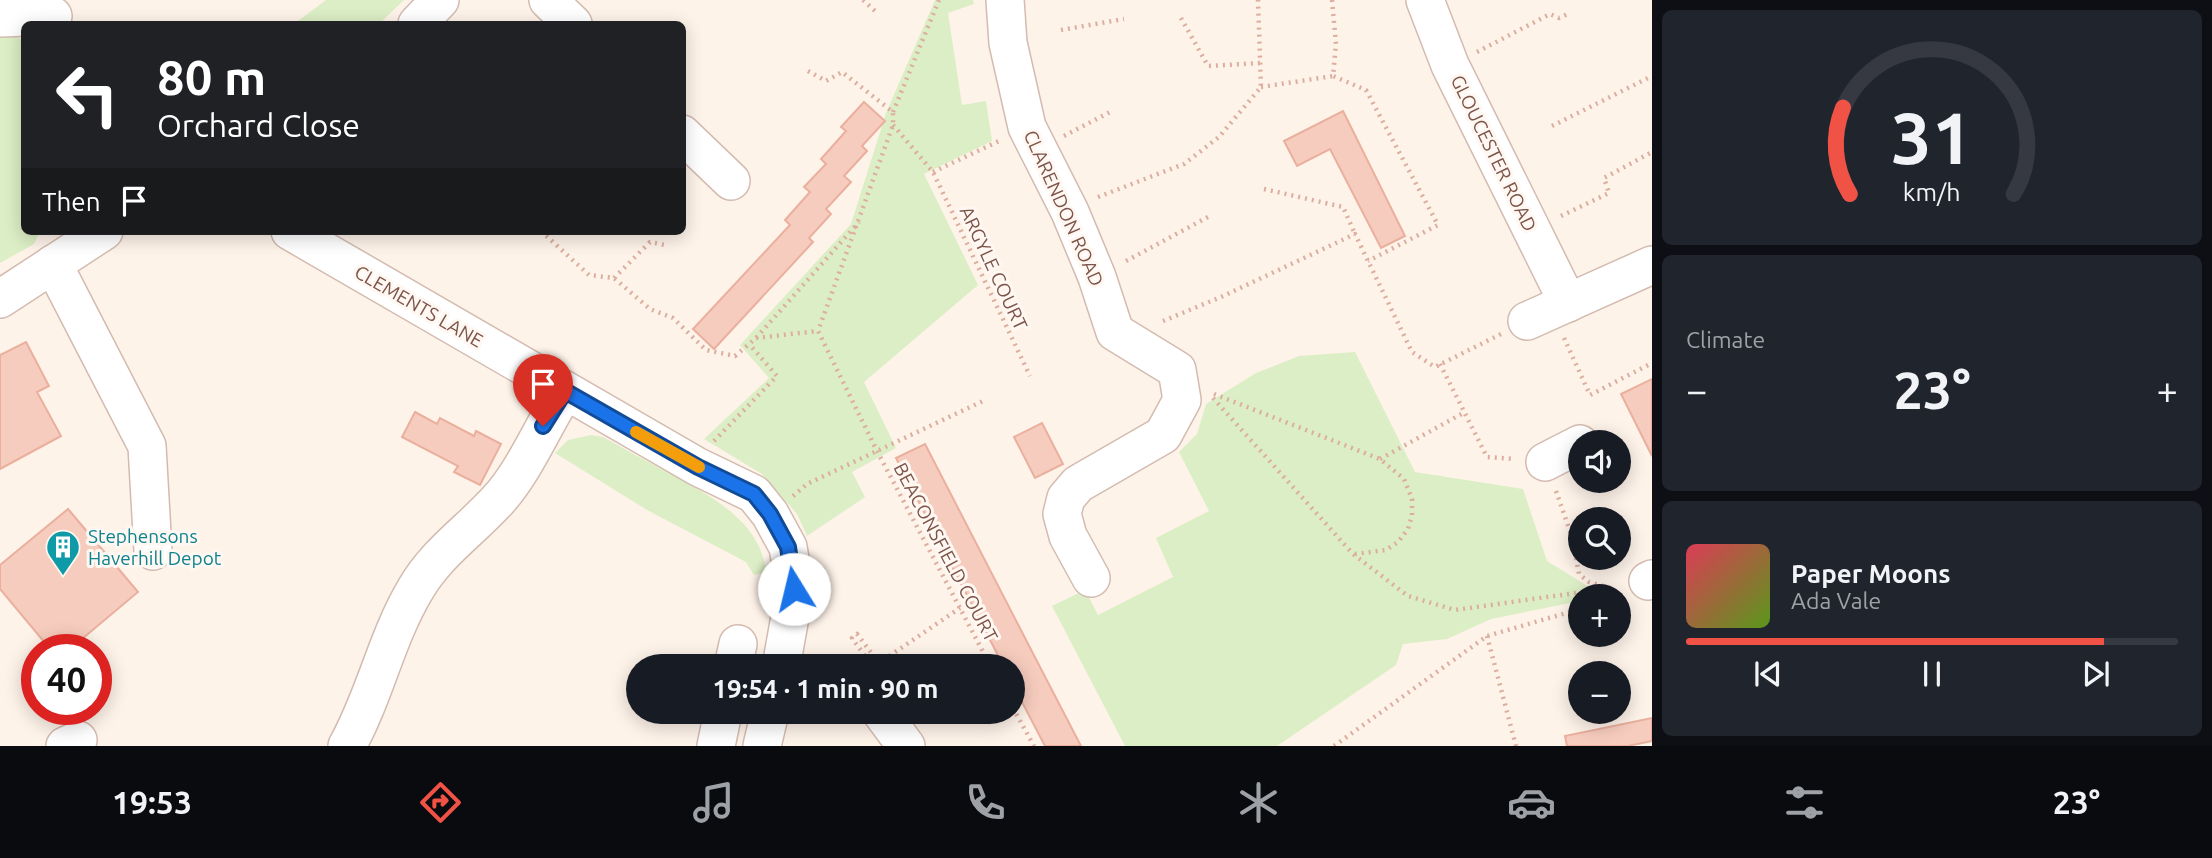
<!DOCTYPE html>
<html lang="en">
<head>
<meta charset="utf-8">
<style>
  :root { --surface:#171b24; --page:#20242c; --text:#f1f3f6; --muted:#9ea1a6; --line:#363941; --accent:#f05245 }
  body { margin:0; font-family:Ubuntu,sans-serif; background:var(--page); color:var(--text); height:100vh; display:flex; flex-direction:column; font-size:26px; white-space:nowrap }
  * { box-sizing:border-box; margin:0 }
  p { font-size:23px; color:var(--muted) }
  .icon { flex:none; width:38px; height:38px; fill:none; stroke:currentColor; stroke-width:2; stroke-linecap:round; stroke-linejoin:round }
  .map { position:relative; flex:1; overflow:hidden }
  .details { display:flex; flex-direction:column; gap:10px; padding:10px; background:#0d0f14; width:560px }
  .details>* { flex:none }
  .hud { position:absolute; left:21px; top:21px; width:665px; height:214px; border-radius:10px; box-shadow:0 4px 18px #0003; background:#202124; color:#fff; overflow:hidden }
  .fabs { position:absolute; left:1568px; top:430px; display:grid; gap:14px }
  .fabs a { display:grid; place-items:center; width:63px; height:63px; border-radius:50%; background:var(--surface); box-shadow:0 4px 18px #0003; font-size:35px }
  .speed { position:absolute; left:21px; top:634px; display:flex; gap:14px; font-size:35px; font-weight:700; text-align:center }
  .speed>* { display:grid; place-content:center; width:91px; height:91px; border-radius:50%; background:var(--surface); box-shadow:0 4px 18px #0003; line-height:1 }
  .speed .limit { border:10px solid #d22; background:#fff; color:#111 }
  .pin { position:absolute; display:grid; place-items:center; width:60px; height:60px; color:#fff; margin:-72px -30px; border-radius:50% 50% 50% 0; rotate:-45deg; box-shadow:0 0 7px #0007 }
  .pin .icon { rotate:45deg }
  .me { position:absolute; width:77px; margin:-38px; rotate:351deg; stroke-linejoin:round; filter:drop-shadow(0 0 5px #0008) }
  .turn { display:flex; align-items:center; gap:24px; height:147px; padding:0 21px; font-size:32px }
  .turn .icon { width:91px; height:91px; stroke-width:2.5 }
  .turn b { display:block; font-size:49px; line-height:60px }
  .then { display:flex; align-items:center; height:66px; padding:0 21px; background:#0003; gap:14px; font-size:26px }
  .big { font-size:52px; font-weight:600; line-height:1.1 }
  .details .widget { flex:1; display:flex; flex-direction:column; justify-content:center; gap:10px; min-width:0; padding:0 24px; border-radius:10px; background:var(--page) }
  .details .dial { align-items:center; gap:0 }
  .dial svg { height:182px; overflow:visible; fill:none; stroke:var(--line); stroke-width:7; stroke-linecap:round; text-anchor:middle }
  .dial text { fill:var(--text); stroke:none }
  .song { display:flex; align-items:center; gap:21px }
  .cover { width:84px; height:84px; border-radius:10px; background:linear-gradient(135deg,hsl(350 70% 55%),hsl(90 70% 35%)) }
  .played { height:7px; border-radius:4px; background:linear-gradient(90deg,var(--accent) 85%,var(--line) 85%) }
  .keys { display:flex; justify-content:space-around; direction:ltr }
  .heat { display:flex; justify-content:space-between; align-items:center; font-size:38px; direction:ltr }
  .trip { position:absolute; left:626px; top:654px; width:399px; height:70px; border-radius:35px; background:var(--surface); box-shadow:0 4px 18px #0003; font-weight:600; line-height:70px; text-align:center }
  .dock { display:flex; height:112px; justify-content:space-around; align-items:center; background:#090b0e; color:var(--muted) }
  .dock .icon { width:49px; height:49px }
  .dock .current { color:var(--accent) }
  .dock b { font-size:32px; color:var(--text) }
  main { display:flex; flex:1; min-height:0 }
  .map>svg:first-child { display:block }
  .green { fill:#dceec5 }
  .building { fill:#f6ccbe; stroke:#eaaf9d; stroke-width:2 }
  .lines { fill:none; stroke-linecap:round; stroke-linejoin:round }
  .minor-casing { stroke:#d4bbb0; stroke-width:40 }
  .path { stroke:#dcaea0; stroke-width:4.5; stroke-dasharray:2 5; stroke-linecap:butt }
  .minor { stroke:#fff; stroke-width:37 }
  .route-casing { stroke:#114b97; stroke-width:18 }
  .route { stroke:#1a73e8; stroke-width:12 }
  .slow { stroke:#f59e0b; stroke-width:12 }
  .labels { text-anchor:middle; stroke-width:6; stroke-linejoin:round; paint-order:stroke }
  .street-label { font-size:19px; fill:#7c5449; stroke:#fff7f1 }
  .culture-label { font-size:19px; fill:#0d838f; stroke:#fff7f1; text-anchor:start }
</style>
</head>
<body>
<main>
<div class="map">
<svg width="1652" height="746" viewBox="0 0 1652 746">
  <rect width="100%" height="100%" fill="#fef3e9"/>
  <!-- green -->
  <g class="green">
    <polygon points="326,0 404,0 379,24 294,24"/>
    <polygon points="935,0 973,0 974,4 948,13 962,105 986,101 992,141 924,174 978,285 864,382 896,448 852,472 865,497 807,536 797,514 762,474 704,439 769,378 740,345 851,224 886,113"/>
    <polygon points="10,32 24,41 24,231 40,231 34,244 0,263 0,38"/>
    <polygon points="1355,352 1415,472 1523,489 1547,561 1589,587 1592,597 1580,597 1580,601 1491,619 1447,639 1403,644 1396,665 1277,746 1125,746 1052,606 1085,590 1098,615 1173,577 1156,538 1209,511 1179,452 1197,434 1206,404 1256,373 1299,356"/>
    <path d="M591,435L603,437C626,450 648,462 671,474C710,496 761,521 766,572L754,575L746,562L647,510L555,453L568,440Z"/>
  </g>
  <!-- building -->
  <g class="building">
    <polygon points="864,102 885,121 862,146 867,151 844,176 851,182 826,209 831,214 809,238 813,242 714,349 693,329 790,225 785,220 810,192 804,187 826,164 821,159 846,131 841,127"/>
    <polygon points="1343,111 1405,236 1381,248 1330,149 1297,166 1284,141"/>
    <polygon points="26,342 49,386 37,392 61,436 0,469 0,355"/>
    <polygon points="1652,379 1652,456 1621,394"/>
    <polygon points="415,412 437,424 440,418 474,436 476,431 501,444 480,485 454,472 458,466 402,437"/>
    <polygon points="1042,423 1063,464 1035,478 1014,437"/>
    <polygon points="925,444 1040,667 1081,746 1045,746 1013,685 1013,667 1004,667 896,458"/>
    <polygon points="68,509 138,592 70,649 50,649 0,589 0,565"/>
    <polygon points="1652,718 1652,741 1628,746 1567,746 1565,736"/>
  </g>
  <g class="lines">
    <!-- minor casing -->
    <g class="minor-casing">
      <g id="minor">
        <polyline points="548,0 573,24"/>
        <polyline points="1005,0 1008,43 1027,127 1070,212 1097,277 1115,332 1177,370 1182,400 1163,435 1078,484 1066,498 1062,514 1068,536 1091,578"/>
        <polyline points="1425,0 1450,65 1568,303"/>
        <polyline points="0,18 53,16"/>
        <polyline points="417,24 440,0"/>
        <polyline points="682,134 731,181"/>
        <polyline points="290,231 698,467 754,494 770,514 788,547 795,589 781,667"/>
        <polyline points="53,264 147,446 153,551"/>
        <polyline points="0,299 104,231"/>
        <polyline points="1527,321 1652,265"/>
        <polyline points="1545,462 1580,444"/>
        <polyline points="1648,581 1652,579"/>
        <polyline points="733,667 738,644"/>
        <polyline points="881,712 906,746"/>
        <polyline points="65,746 78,740"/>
        <path d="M347,746C375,696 386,639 415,590C436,553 470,531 498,500C524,472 544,424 565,391"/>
        <polyline points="716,746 723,712"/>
        <polyline points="762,746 770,712"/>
      </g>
    </g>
    <!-- path -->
    <g class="path">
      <polyline points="863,0 875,11"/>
      <polyline points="1332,0 1336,44 1333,76 1366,90 1438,225 1368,261"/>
      <polyline points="1181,18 1208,66 1261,63"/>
      <polyline points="1061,30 1124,19"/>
      <polyline points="1477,52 1550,14 1559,18 1570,13"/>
      <polyline points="808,71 826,81 842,72 893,112 893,125 818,331"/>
      <polyline points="1261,87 1333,76"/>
      <polyline points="893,112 939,0"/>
      <polyline points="893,125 933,172 1030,376"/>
      <polyline points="1552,126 1652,76"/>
      <polyline points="1064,136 1110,112"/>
      <polyline points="933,172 999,141"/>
      <polyline points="1264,189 1343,207 1355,234"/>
      <polyline points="1098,197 1184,164 1219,137 1261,87 1258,0"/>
      <polyline points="1561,216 1609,193 1604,178 1652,152"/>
      <polyline points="541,231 589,275 614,278 650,309 673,318 706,350 735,356 756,338 859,222"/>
      <polyline points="1126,261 1208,217"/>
      <polyline points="614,278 650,242 665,245"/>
      <polyline points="1163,321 1221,297 1355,234 1412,352 1435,367 1501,334"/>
      <polyline points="756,338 818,331 877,451 991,667"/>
      <polyline points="1564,338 1590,395 1652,363"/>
      <polyline points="1440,364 1487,457 1515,459"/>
      <polyline points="1214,394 1380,459 1404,479 1412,499 1412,516 1408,529 1398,542 1386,550 1355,554"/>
      <polyline points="1213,398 1353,554 1408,596 1455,610 1611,588"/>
      <polyline points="714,441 777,376 749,344"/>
      <polyline points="1380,459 1465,412"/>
      <polyline points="1556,491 1572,537 1579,574 1589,582 1610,588"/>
      <polyline points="793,496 807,484 983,401"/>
      <polyline points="1487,636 1516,746"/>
      <polyline points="873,667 852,638 857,634 879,663 960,608"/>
      <polyline points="1013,708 1034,746"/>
      <polyline points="1334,746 1487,636 1580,609"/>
    </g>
    <!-- minor -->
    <use href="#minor" class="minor"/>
  </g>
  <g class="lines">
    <!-- route casing -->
    <g class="route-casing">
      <polyline id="route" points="543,426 565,391 698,467 754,494 770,514 788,547 794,589"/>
    </g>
    <!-- route -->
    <use href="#route" class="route"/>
    <!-- slow -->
    <polyline class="slow" points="636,432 699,467"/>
  </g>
  <!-- icons -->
  <defs>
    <g id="building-pin" transform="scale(1.75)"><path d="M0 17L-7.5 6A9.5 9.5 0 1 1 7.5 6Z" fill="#0f9aa8" stroke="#fff7f1"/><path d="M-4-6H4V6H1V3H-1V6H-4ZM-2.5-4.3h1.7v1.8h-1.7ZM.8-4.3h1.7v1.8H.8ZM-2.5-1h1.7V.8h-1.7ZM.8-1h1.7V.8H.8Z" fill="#fff"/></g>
  </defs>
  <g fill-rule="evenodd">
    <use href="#building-pin" x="63" y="547"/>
  </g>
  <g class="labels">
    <!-- street labels -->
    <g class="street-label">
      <text transform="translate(1494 153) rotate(64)" y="7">GLOUCESTER ROAD</text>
      <text transform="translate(1064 208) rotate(66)" y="7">CLARENDON ROAD</text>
      <text transform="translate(994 268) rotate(65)" y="7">ARGYLE COURT</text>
      <text transform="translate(419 306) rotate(30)" y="7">CLEMENTS LANE</text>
      <text transform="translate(946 552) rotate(62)" y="7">BEACONSFIELD COURT</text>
    </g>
    <!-- culture labels -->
    <g class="culture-label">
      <text x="88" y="543">Stephensons<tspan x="88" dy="22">Haverhill Depot</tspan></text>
    </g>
  </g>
</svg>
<div class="fabs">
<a><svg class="icon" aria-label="sound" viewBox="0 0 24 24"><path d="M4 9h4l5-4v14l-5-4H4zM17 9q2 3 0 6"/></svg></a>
<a><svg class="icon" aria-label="search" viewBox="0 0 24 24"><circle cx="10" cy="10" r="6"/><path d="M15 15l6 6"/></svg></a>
<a>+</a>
<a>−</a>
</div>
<div class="speed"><div class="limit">40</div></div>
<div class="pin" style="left:543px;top:426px;background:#d93025"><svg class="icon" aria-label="arrive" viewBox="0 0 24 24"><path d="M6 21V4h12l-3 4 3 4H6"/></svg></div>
<svg class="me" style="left:794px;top:589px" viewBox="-20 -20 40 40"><circle r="19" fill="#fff"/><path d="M0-13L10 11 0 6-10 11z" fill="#1a73e8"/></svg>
<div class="trip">19:54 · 1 min · 90 m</div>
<div class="hud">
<div class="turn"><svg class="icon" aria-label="left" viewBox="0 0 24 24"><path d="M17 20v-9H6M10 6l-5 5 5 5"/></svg><div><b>80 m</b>Orchard Close</div></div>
<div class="then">Then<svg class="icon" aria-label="arrive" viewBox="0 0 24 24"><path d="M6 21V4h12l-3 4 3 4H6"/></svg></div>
</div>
</div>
<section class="details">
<div class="widget dial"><svg viewBox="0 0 100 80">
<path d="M14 69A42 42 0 1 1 86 69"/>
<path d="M14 69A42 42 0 0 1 11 31" stroke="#f05245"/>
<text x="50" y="56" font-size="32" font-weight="700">31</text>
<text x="50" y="72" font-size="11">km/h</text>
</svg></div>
<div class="widget"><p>Climate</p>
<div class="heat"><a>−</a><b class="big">23°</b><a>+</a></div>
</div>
<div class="widget">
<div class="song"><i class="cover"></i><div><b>Paper Moons</b><p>Ada Vale</p></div></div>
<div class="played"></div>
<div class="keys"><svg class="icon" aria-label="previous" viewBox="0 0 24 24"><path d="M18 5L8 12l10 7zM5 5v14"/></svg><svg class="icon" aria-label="pause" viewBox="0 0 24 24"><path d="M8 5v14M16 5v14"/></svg><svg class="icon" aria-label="next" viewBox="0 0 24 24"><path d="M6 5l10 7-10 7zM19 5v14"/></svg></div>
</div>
</section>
</main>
<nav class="dock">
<b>19:53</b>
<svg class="icon current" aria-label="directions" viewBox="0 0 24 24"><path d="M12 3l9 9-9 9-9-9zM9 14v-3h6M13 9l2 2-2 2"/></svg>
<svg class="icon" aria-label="music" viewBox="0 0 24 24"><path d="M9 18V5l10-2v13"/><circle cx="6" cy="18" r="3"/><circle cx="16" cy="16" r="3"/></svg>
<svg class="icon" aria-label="phone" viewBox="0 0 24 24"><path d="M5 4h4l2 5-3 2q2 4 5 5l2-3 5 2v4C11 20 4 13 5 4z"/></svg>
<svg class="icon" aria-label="climate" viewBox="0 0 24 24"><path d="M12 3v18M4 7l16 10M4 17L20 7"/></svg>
<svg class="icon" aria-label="car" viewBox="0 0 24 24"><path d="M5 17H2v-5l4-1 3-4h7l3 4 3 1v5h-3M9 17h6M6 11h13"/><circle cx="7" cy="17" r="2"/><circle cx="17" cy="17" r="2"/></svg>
<svg class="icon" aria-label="filters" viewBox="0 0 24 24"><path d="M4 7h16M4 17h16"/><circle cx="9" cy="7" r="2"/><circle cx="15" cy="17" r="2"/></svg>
<b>23°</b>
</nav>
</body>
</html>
